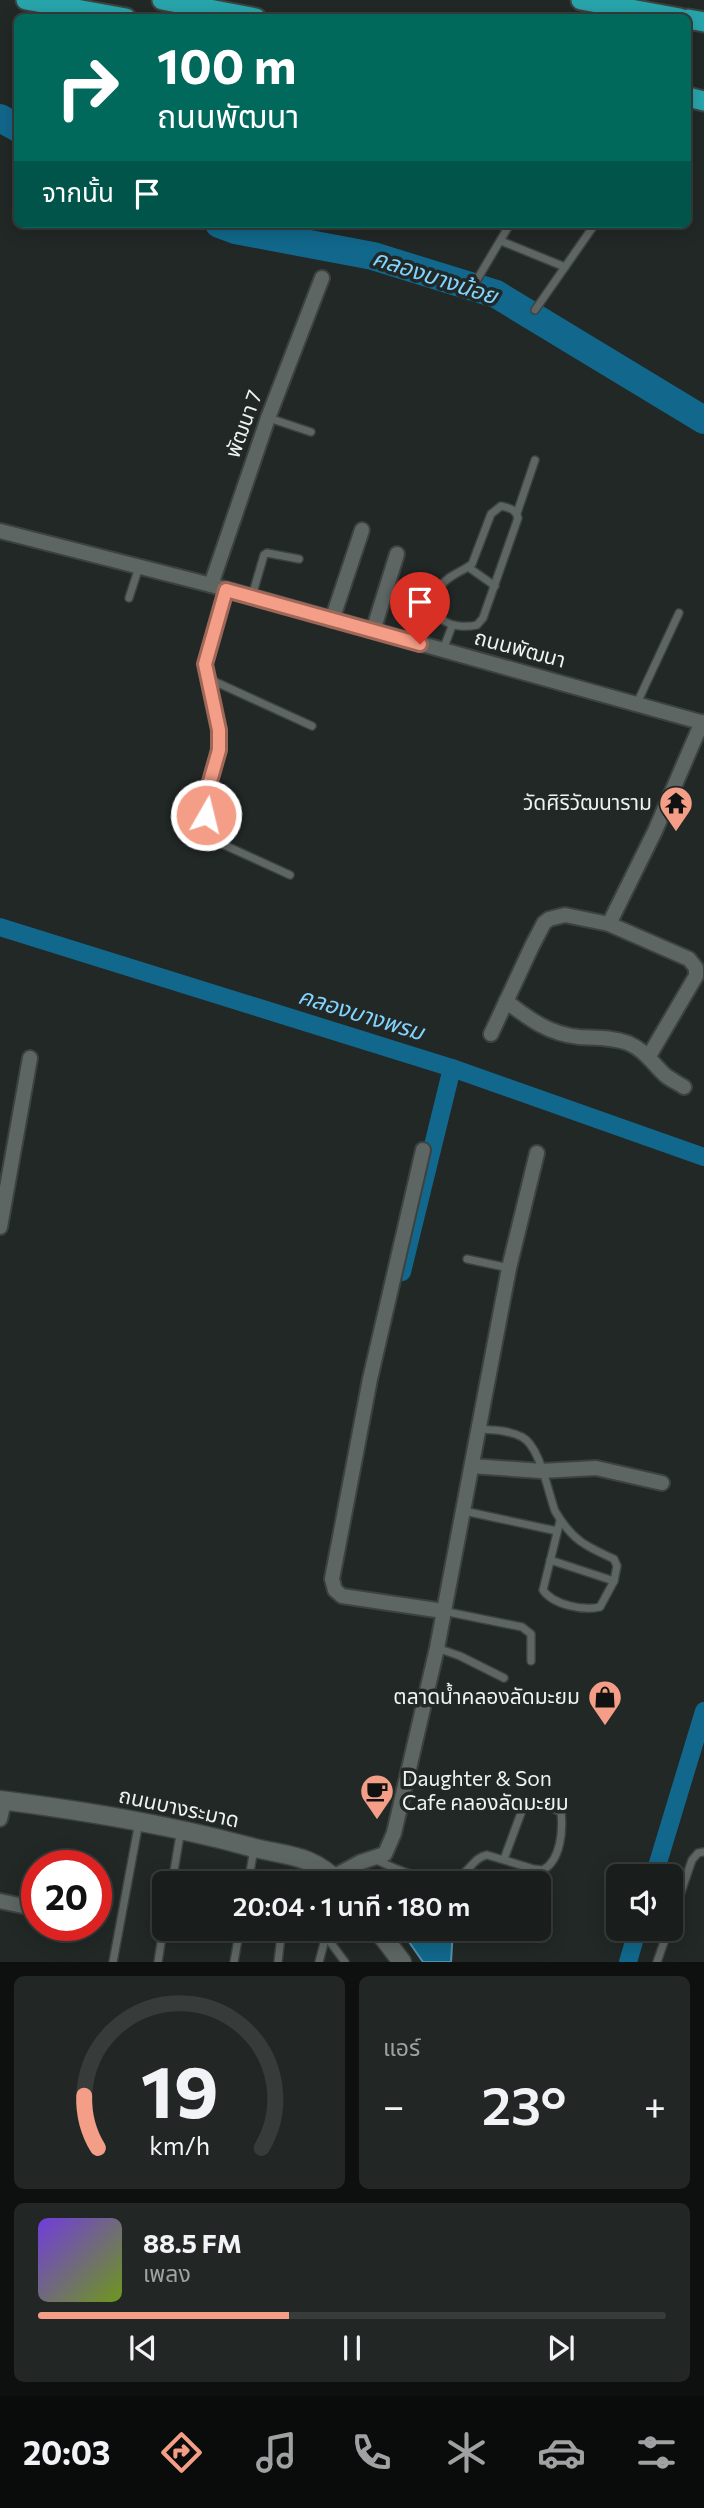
<!DOCTYPE html>
<html lang="th">
<head>
<meta charset="utf-8">
<style>
  :root { --surface:#191e1c; --page:#222725; --text:#f1f3f6; --muted:#9fa2a3; --line:#373c3b; --accent:#f49e87 }
  body { margin:0; font-family:Commissioner,"Noto Sans Thai",sans-serif; background:var(--page); color:var(--text); height:100vh; display:flex; flex-direction:column; font-size:26px; white-space:nowrap }
  * { box-sizing:border-box; margin:0 }
  p { font-size:23px; color:var(--muted) }
  .icon { flex:none; width:38px; height:38px; fill:none; stroke:currentColor; stroke-width:2; stroke-linecap:round; stroke-linejoin:round }
  .map { position:relative; height:1962px; overflow:hidden }
  .drawer { display:flex; flex-direction:column; gap:14px; padding:14px; background:#0e100f; flex:1 }
  .drawer>* { flex:none }
  .banner { position:absolute; left:14px; top:14px; width:677px; height:214px; border-radius:10px; box-shadow:0 4px 18px #0003,0 0 0 2px var(--line); background:#00695c; color:#fff; overflow:hidden }
  .buttons { position:absolute; left:606px; top:1864px; display:grid; gap:14px }
  .buttons a { display:grid; place-items:center; width:77px; height:77px; border-radius:10px; background:var(--surface); box-shadow:0 4px 18px #0003,0 0 0 2px var(--line); font-size:35px }
  .speed { position:absolute; left:21px; top:1850px; display:flex; gap:14px; font-size:35px; font-weight:700; text-align:center }
  .speed>* { display:grid; place-content:center; width:91px; height:91px; border-radius:50%; background:var(--surface); box-shadow:0 4px 18px #0003,0 0 0 2px var(--line); line-height:1 }
  .speed .limit { border:10px solid #d22; background:#fff; color:#111 }
  .pin { position:absolute; display:grid; place-items:center; width:60px; height:60px; color:#fff; margin:-72px -30px; border-radius:50% 50% 50% 0; rotate:-45deg; box-shadow:0 0 7px #0007 }
  .pin .icon { rotate:45deg }
  .me { position:absolute; width:77px; margin:-38px; rotate:8deg; stroke-linejoin:round; filter:drop-shadow(0 0 5px #0008) }
  .turn { display:flex; align-items:center; gap:24px; height:147px; padding:0 28px; font-size:32px }
  .turn .icon { width:91px; height:91px; stroke-width:2.5 }
  .turn b { display:block; font-size:49px; line-height:60px }
  .then { display:flex; align-items:center; height:66px; padding:0 28px; background:#0003; gap:14px; font-size:26px }
  .big { font-size:52px; font-weight:600; line-height:1.1 }
  .drawer .widget { flex:1; display:flex; flex-direction:column; justify-content:center; gap:10px; min-width:0; padding:0 24px; border-radius:10px; background:var(--page) }
  .drawer .dial { align-items:center; gap:0 }
  .dial svg { height:182px; overflow:visible; fill:none; stroke:var(--line); stroke-width:7; stroke-linecap:round; text-anchor:middle }
  .dial text { fill:var(--text); stroke:none }
  .song { display:flex; align-items:center; gap:21px }
  .cover { width:84px; height:84px; border-radius:10px; background:linear-gradient(135deg,hsl(260 70% 55%),hsl(80 70% 35%)) }
  .played { height:7px; border-radius:4px; background:linear-gradient(90deg,var(--accent) 40%,var(--line) 40%) }
  .keys { display:flex; justify-content:space-around; direction:ltr }
  .heat { display:flex; justify-content:space-between; align-items:center; font-size:38px; direction:ltr }
  .drawer .tiles { flex:1; display:grid; gap:14px; grid-template-columns:1fr 1fr }
  .widget:last-child { grid-column:span 2 }
  .trip { position:absolute; left:152px; top:1871px; width:399px; height:70px; border-radius:10px; background:var(--surface); box-shadow:0 4px 18px #0003,0 0 0 2px var(--line); font-weight:600; line-height:70px; text-align:center }
  .tab-bar { display:flex; height:112px; justify-content:space-around; align-items:center; background:#0a0c0b; color:var(--muted) }
  .tab-bar .icon { width:49px; height:49px }
  .tab-bar .active { color:var(--accent) }
  .tab-bar b { font-size:32px; color:var(--text) }
  .map>svg:first-child { display:block }
  .water { fill:#11688c; stroke:#5391aa; stroke-width:2 }
  .lines { fill:none; stroke-linecap:round; stroke-linejoin:round }
  .canal { stroke:#11688c; stroke-width:18 }
  .river { stroke:#11688c; stroke-width:28 }
  .service-casing { stroke:#3d4241; stroke-width:10 }
  .minor-casing { stroke:#3d4241; stroke-width:18 }
  .tertiary-casing { stroke:#3d4241; stroke-width:21 }
  .primary-casing { stroke:#3d4241; stroke-width:23 }
  .service { stroke:#5e6664; stroke-width:7 }
  .minor { stroke:#5e6664; stroke-width:14 }
  .tertiary { stroke:#5e6664; stroke-width:18 }
  .primary { stroke:#28a4ab; stroke-width:19 }
  .route-casing { stroke:#9f6758; stroke-width:18 }
  .route { stroke:#f49e87; stroke-width:12 }
  .labels { text-anchor:middle; stroke-width:7; stroke-linejoin:round; paint-order:stroke }
  .street-label { font-size:21px; fill:#eef2f1; stroke:#212826 }
  .poi-label { font-size:21px; fill:#eef2f1; stroke:#212826; text-anchor:end }
  .water-label { font-size:23px; font-style:italic; fill:#82d4fe; stroke:#212826 }
</style>
</head>
<body>
<div class="map">
<svg width="704" height="1962" viewBox="0 0 704 1962">
  <rect width="100%" height="100%" fill="#212826"/>
  <!-- water -->
  <polygon class="water" points="400,1929 453,1929 451,1962 423,1962"/>
  <g class="lines">
    <!-- canal -->
    <g class="canal">
      <polyline points="0,927 452,1068 704,1157"/>
      <polyline points="402,1272 452,1068"/>
      <polyline points="654,1876 704,1711"/>
      <polyline points="628,1962 638,1928"/>
    </g>
    <!-- river -->
    <g class="river">
      <polyline points="0,118 18,128"/>
      <polyline points="219,224 235,230 373,256 496,294 704,420"/>
    </g>
    <!-- service casing -->
    <g class="service-casing">
      <g id="service">
        <polyline points="501,241 565,267"/>
        <polyline points="475,283 510,224"/>
        <polyline points="535,310 595,224"/>
        <polyline points="269,418 311,432"/>
        <path d="M501,506C509,508 516,509 518,518L483,618L477,625C451,631 421,616 440,587C448,575 462,572 472,564L491,514Z"/>
        <polyline points="517,513 535,460"/>
        <polyline points="468,567 495,586"/>
        <polyline points="226,590 205,665 219,730 219,750 203,806 215,836 222,844 290,875"/>
        <polyline points="252,596 264,555 267,553 299,559"/>
        <polyline points="129,598 139,567"/>
        <polyline points="443,650 452,626"/>
        <polyline points="207,678 312,726"/>
        <polyline points="637,703 679,613"/>
        <polyline points="467,1259 509,1268"/>
        <path d="M479,1429C493,1430 509,1430 522,1437C540,1446 548,1492 555,1511C572,1540 585,1546 614,1559L617,1566L614,1581"/>
        <polyline points="464,1511 557,1531"/>
        <path d="M550,1560L614,1581L600,1607C584,1611 553,1605 543,1590L560,1521"/>
        <polyline points="443,1611 522,1627 531,1634 531,1661"/>
        <polyline points="437,1648 460,1656 504,1678"/>
        <path d="M376,1860C399,1870 437,1889 461,1875C471,1869 475,1857 487,1855L534,1869L543,1870C561,1860 563,1830 561,1812C550,1807 536,1802 524,1805L504,1859"/>
        <polyline points="172,1883 181,1829"/>
        <polyline points="248,1883 254,1849"/>
        <polyline points="670,1924 692,1860 698,1853 704,1852"/>
        <polyline points="325,1935 345,1962"/>
        <polyline points="113,1962 139,1822"/>
        <polyline points="158,1962 164,1924"/>
        <polyline points="234,1962 240,1928"/>
        <polyline points="278,1962 282,1928"/>
        <polyline points="319,1962 328,1928"/>
        <polyline points="657,1962 669,1928"/>
      </g>
    </g>
    <!-- minor casing -->
    <g class="minor-casing">
      <g id="minor">
        <polyline points="0,531 211,585 704,723"/>
        <polyline points="211,585 268,418 322,278"/>
        <polyline points="332,620 362,530"/>
        <polyline points="373,631 397,554"/>
        <polyline points="609,924 689,959 696,968 696,976 649,1056"/>
        <path d="M506,1001C529,1019 549,1034 579,1037C596,1038 612,1037 628,1043C645,1050 652,1063 665,1075C671,1080 678,1083 684,1087"/>
        <polyline points="491,1034 532,946 544,923 549,919 565,915 609,924 655,831 702,722"/>
        <polyline points="423,1150 370,1379 332,1579 335,1590 342,1596 443,1611"/>
        <polyline points="0,1227 30,1058"/>
        <polyline points="472,1466 541,1471 596,1468 662,1483"/>
        <polyline points="0,1819 4,1801"/>
        <polyline points="333,1877 361,1862 385,1854 394,1833 437,1648 509,1268 537,1153"/>
        <polyline points="0,1901 37,1909"/>
      </g>
    </g>
    <!-- tertiary casing -->
    <g class="tertiary-casing">
      <g id="tertiary">
        <path d="M0,1800C84,1811 166,1824 247,1846C287,1857 308,1852 340,1883"/>
        <polyline points="376,1928 402,1962"/>
      </g>
    </g>
    <!-- primary casing -->
    <g class="primary-casing">
      <g id="primary">
        <polyline points="26,0 126,18"/>
        <polyline points="162,0 256,18"/>
        <polyline points="581,0 680,18"/>
        <polyline points="688,19 704,22"/>
        <polyline points="688,97 704,101"/>
      </g>
    </g>
    <!-- service -->
    <use href="#service" class="service"/>
    <!-- minor -->
    <use href="#minor" class="minor"/>
    <!-- tertiary -->
    <use href="#tertiary" class="tertiary"/>
    <!-- primary -->
    <use href="#primary" class="primary"/>
  </g>
  <g class="lines">
    <!-- route casing -->
    <g class="route-casing">
      <polyline id="route" points="206,815 203,806 219,750 219,730 205,664 226,590 420,644"/>
    </g>
    <!-- route -->
    <use href="#route" class="route"/>
  </g>
  <!-- icons -->
  <defs>
    <g id="temple-pin" transform="scale(1.75)"><path d="M0 17L-7.5 6A9.5 9.5 0 1 1 7.5 6Z" fill="#f49e87" stroke="#212826"/><path d="M0-6L5-2H3V0L6.5 2.5H4V6H1.5V3h-3V6H-4V2.5H-6.5L-3 0V-2H-5Z" fill="#111"/></g>
    <g id="shop-pin" transform="scale(1.75)"><path d="M0 17L-7.5 6A9.5 9.5 0 1 1 7.5 6Z" fill="#f49e87" stroke="#212826"/><path d="M-5-2.5h2.3a2.7 3.5 0 0 1 5.4 0H5L5.5 6h-11ZM-1.5-2.5h3a1.5 2.3 0 0 0-3 0Z" fill="#111"/></g>
    <g id="cafe-pin" transform="scale(1.75)"><path d="M0 17L-7.5 6A9.5 9.5 0 1 1 7.5 6Z" fill="#f49e87" stroke="#212826"/><path d="M-5.5-4.5H6V0H3Q3 3.5 0 3.5H-2.5Q-5.5 3.5-5.5 0ZM3-3.2v2h1.7v-2ZM-6 4.5H4V6H-6Z" fill="#111"/></g>
  </defs>
  <g fill-rule="evenodd">
    <use href="#temple-pin" x="676" y="803"/>
    <use href="#shop-pin" x="605" y="1697"/>
    <use href="#cafe-pin" x="377" y="1791"/>
  </g>
  <g class="labels">
    <!-- street labels -->
    <g class="street-label">
      <text transform="translate(244 424) rotate(-70)" y="7">พัฒนา 7</text>
      <text transform="translate(520 649) rotate(15)" y="7">ถนนพัฒนา</text>
      <text transform="translate(179 1808) rotate(12)" y="7">ถนนบางระมาด</text>
    </g>
    <!-- poi labels -->
    <g class="poi-label">
      <text x="652" y="810">วัดศิริวัฒนาราม</text>
      <text x="580" y="1704">ตลาดน้ำคลองลัดมะยม</text>
      <text x="402" y="1786" text-anchor="start">Daughter &amp; Son<tspan x="402" dy="24">Cafe คลองลัดมะยม</tspan></text>
    </g>
    <!-- water labels -->
    <g class="water-label">
      <text transform="translate(435 277) rotate(18)" y="8">คลองบางน้อย</text>
      <text transform="translate(361 1014) rotate(17)" y="8">คลองบางพรม</text>
    </g>
  </g>
</svg>
<div class="buttons">
<a><svg class="icon" aria-label="sound" viewBox="0 0 24 24"><path d="M4 9h4l5-4v14l-5-4H4zM17 9q2 3 0 6"/></svg></a>
</div>
<div class="speed"><div class="limit">20</div></div>
<div class="pin" style="left:420px;top:644px;background:#d93025"><svg class="icon" aria-label="arrive" viewBox="0 0 24 24"><path d="M6 21V4h12l-3 4 3 4H6"/></svg></div>
<svg class="me" style="left:206px;top:815px" viewBox="-20 -20 40 40"><circle r="17" fill="#f49e87" stroke="#fff" stroke-width="3"/><path d="M0-11L8 9 0 5-8 9z" fill="#fff"/></svg>
<div class="trip">20:04 · 1 นาที · 180 m</div>
<div class="banner">
<div class="turn"><svg class="icon" aria-label="right" viewBox="0 0 24 24"><path d="M7 20v-9h11M14 6l5 5-5 5"/></svg><div><b>100 m</b>ถนนพัฒนา</div></div>
<div class="then">จากนั้น<svg class="icon" aria-label="arrive" viewBox="0 0 24 24"><path d="M6 21V4h12l-3 4 3 4H6"/></svg></div>
</div>
</div>
<section class="drawer">
<div class="tiles">
<div class="widget dial"><svg viewBox="0 0 100 80">
<path d="M14 69A42 42 0 1 1 86 69"/>
<path d="M14 69A42 42 0 0 1 8 46" stroke="#f49e87"/>
<text x="50" y="56" font-size="32" font-weight="700">19</text>
<text x="50" y="72" font-size="11">km/h</text>
</svg></div>
<div class="widget"><p>แอร์</p>
<div class="heat"><a>−</a><b class="big">23°</b><a>+</a></div>
</div>
<div class="widget">
<div class="song"><i class="cover"></i><div><b>88.5 FM</b><p>เพลง</p></div></div>
<div class="played"></div>
<div class="keys"><svg class="icon" aria-label="previous" viewBox="0 0 24 24"><path d="M18 5L8 12l10 7zM5 5v14"/></svg><svg class="icon" aria-label="pause" viewBox="0 0 24 24"><path d="M8 5v14M16 5v14"/></svg><svg class="icon" aria-label="next" viewBox="0 0 24 24"><path d="M6 5l10 7-10 7zM19 5v14"/></svg></div>
</div>
</div>
</section>
<nav class="tab-bar">
<b>20:03</b>
<svg class="icon active" aria-label="directions" viewBox="0 0 24 24"><path d="M12 3l9 9-9 9-9-9zM9 14v-3h6M13 9l2 2-2 2"/></svg>
<svg class="icon" aria-label="music" viewBox="0 0 24 24"><path d="M9 18V5l10-2v13"/><circle cx="6" cy="18" r="3"/><circle cx="16" cy="16" r="3"/></svg>
<svg class="icon" aria-label="phone" viewBox="0 0 24 24"><path d="M5 4h4l2 5-3 2q2 4 5 5l2-3 5 2v4C11 20 4 13 5 4z"/></svg>
<svg class="icon" aria-label="climate" viewBox="0 0 24 24"><path d="M12 3v18M4 7l16 10M4 17L20 7"/></svg>
<svg class="icon" aria-label="car" viewBox="0 0 24 24"><path d="M5 17H2v-5l4-1 3-4h7l3 4 3 1v5h-3M9 17h6M6 11h13"/><circle cx="7" cy="17" r="2"/><circle cx="17" cy="17" r="2"/></svg>
<svg class="icon" aria-label="filters" viewBox="0 0 24 24"><path d="M4 7h16M4 17h16"/><circle cx="9" cy="7" r="2"/><circle cx="15" cy="17" r="2"/></svg>
</nav>
</body>
</html>
